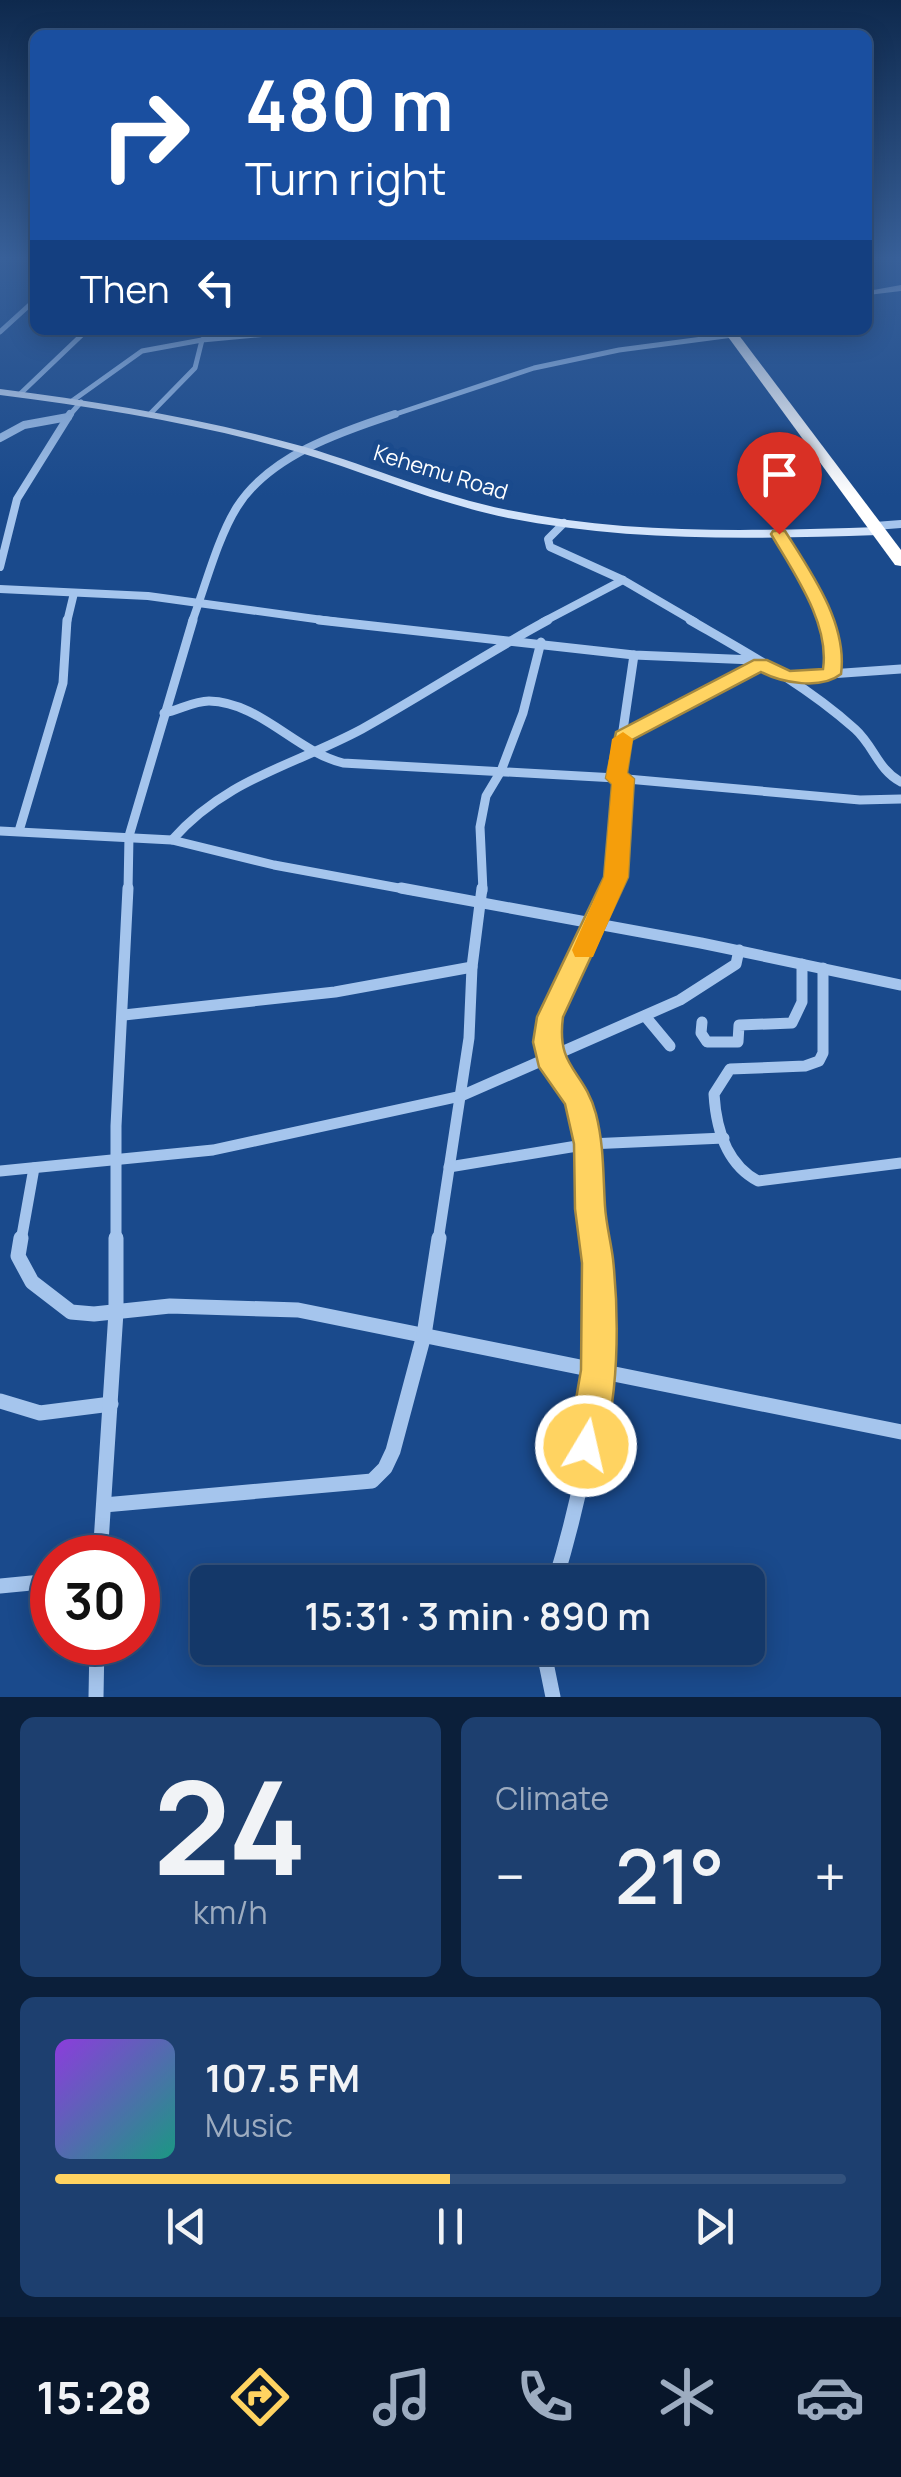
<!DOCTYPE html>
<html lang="en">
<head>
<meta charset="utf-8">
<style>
  :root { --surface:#143869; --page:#1d3f6f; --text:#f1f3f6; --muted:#9dacc0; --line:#33527d; --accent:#ffd361 }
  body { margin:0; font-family:Manrope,sans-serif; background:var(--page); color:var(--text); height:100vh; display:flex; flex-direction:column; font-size:38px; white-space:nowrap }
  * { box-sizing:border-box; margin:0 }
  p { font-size:32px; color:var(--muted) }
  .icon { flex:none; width:55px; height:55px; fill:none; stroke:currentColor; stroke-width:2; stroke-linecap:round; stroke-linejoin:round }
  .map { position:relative; height:1697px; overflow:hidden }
  .drawer { display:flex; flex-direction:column; gap:20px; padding:20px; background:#0b1f3a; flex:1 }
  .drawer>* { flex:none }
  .hud { position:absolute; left:30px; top:30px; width:842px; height:305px; border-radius:15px; box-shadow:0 5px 25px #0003,0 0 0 2px var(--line); background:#1a4fa0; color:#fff; overflow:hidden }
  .speed { position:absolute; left:30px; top:1535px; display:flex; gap:20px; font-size:50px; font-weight:700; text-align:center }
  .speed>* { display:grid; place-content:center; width:130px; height:130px; border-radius:50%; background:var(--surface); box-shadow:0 5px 25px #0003,0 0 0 2px var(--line); line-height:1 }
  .speed .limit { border:15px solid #d22; background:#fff; color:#111 }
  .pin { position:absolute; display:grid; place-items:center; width:85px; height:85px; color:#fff; margin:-102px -42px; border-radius:50% 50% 50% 0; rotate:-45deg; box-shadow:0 0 10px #0007 }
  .pin .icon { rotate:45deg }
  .me { position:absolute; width:110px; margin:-55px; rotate:9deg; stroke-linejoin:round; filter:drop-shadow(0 0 8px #0008) }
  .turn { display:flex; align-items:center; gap:35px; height:210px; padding:0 50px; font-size:45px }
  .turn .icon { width:130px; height:130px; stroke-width:2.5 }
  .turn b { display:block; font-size:70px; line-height:85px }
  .then { display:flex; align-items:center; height:95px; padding:0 50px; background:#0003; gap:20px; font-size:38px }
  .big { font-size:75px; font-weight:600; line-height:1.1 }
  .drawer .widget { flex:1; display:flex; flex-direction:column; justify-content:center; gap:15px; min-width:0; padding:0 35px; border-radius:15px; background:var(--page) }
  .drawer .dial { align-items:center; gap:0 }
  .dial b { font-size:130px; line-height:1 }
  .song { display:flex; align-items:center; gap:30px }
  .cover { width:120px; height:120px; border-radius:15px; background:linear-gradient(135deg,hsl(270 70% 55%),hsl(170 70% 35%)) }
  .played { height:10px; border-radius:5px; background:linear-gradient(90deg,var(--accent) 50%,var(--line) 50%) }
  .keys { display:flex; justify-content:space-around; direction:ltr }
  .heat { display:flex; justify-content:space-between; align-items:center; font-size:55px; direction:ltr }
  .drawer .tiles { flex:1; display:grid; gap:20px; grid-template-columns:1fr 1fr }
  .widget:last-child { grid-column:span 2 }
  .trip { position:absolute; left:190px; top:1565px; width:575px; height:100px; border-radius:15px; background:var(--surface); box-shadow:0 5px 25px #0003,0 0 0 2px var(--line); font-weight:600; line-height:100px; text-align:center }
  .menu { display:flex; height:160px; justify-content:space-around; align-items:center; background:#08162a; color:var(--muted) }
  .menu .icon { width:70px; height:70px }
  .menu .selected { color:var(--accent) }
  .menu b { font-size:45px; color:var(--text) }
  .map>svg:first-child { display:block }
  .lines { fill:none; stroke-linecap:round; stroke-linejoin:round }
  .street-far4 { stroke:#a5c5ed; stroke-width:5 }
  .street-far3 { stroke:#a5c5ed; stroke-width:8 }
  .street-far2 { stroke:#a5c5ed; stroke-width:9 }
  .street-far1 { stroke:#a5c5ed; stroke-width:11 }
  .street { stroke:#a5c5ed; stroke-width:15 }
  .secondary { fill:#d2e3fa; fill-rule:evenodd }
  .highway { fill:#fff; fill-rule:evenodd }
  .route { fill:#ffd361; stroke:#a6893f; stroke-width:2.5 }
  .slow { fill:#f59e0b }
  .labels { text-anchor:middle; stroke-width:10; stroke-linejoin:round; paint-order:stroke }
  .far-street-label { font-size:22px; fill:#fff; stroke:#1a4a8c }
</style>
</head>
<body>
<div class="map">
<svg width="901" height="1697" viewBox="0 0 901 1697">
  <rect width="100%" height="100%" fill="#1a4a8c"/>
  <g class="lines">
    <!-- street-far4 -->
    <g class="street-far4">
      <polyline points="0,332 35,300"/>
      <polyline points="20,394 87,330"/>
      <polyline points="72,401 142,351 202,340 311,330"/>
      <polyline points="150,414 195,368 202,340 213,330"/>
      <polyline points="68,417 81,402"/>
      <polyline points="387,417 534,368 619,350 733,335"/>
    </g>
    <!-- street-far3 -->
    <g class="street-far3">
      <polyline points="0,438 24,425 68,417"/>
      <polyline points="564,523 548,539 550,547 623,580 695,622"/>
      <polyline points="875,526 901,524"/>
      <polyline points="779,534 814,592 824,622"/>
      <polyline points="0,567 17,499 70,414"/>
      <polyline points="0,589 148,596 337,622"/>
      <polyline points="67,622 74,593"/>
      <path d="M192,622C205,587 218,537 237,507C269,456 340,432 395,414"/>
      <polyline points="543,622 623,580"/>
    </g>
    <!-- street-far2 -->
    <g class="street-far2">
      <polyline points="319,620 634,655 754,660"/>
      <path d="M690,620C747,653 806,685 855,729C874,746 878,770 901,782"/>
      <polyline points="823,620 834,654 831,674"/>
      <polyline points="787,677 901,669"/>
      <path d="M164,713C179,710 194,701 209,701C260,702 295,751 343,763L616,778L860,800L901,799"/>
      <polyline points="623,736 761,664"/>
      <polyline points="616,778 634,655"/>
      <polyline points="0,831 172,840 274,865 415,891"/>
      <polyline points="19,831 63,683 67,620"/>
      <path d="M172,840C227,778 293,766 362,729C425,694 485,654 548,620"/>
      <polyline points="128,891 129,836 193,620"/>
      <polyline points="483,891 480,827 486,796 501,771 523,713 541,642"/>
      <polyline points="610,891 616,877 623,779"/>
    </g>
    <!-- street-far1 -->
    <g class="street-far1">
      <polyline points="401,888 701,943 901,985"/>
      <path d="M823,968V1053L819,1061L805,1066L730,1069L714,1094C716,1128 726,1164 758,1181L901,1163"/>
      <polyline points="124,1015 335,992 472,967"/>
      <polyline points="645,1016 670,1046"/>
      <polyline points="702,1022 701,1033 707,1042 738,1042 739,1025 792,1023 802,1002 802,964"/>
      <polyline points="449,1167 589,1144 724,1138"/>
      <polyline points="0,1171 213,1150 461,1096 680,1000 736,964 739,950"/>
      <polyline points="21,1241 34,1168"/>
      <polyline points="116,1241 116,1126 128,888"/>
      <polyline points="438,1241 469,1038 472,967 482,888"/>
      <path d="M595,1241C588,1195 595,1147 579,1103C571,1080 548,1070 546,1044C544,1006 572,977 587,945C596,927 603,907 611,888"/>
    </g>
    <!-- street -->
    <g class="street">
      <polyline points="21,1238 18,1256 32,1282 71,1312 94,1314 170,1306 298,1310 901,1432"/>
      <polyline points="0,1401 40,1413 111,1404"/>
      <polyline points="104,1505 372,1481 385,1468 393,1451 424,1335 439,1238"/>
      <polyline points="100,1558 116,1312 116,1238"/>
      <path d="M555,1582C588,1473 611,1352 594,1238"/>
      <polyline points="0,1586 52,1581"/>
      <polyline points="543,1648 553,1697"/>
      <polyline points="96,1697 97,1642"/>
    </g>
    <!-- secondary -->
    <g class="secondary">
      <polygon points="901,285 901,291 868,295 868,291"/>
      <path d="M0,389C103,402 205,419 305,447C373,467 438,496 508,510C630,535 754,531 878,527L884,531L878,535C754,539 629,542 508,518C435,503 368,473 298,452C200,424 101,408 0,395Z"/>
    </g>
    <!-- highway -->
    <polygon class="highway" points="723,330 735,330 901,550 901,566 895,565"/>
  </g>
  <!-- sky -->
  <linearGradient id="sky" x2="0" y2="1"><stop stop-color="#0e294d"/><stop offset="0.52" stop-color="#386099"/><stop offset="1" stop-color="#386099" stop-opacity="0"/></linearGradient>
  <rect width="901" height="496" fill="url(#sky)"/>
  <!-- route -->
  <path class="route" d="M773,531H785C811,572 848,624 841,674C821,690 782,683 761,672L632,740L627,773L634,779L628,877L563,1017C556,1069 584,1069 596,1114C604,1145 603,1174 605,1206C606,1224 611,1242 613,1259C619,1315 620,1406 598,1458L586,1463L573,1458L568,1446L581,1370L582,1263L575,1209L574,1144L565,1104L539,1067L533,1042L537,1017L604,877L612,784L606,778L616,732L754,660H767L790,671L823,669C830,623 793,572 771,534Z"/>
  <!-- slow -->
  <polygon class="slow" points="623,732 633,739 627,773 634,779 628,877 596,950 593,957 575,957 572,950 604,877 612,784 606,778 612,739"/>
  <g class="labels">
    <!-- far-street labels -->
    <g class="far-street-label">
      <text transform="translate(441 472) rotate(17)" y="8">Kehemu Road</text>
    </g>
  </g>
</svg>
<div class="speed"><div class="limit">30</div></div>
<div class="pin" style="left:779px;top:534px;background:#d93025"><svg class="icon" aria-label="arrive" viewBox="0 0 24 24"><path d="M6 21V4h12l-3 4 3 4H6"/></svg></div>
<svg class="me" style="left:586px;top:1446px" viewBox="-20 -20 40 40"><circle r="17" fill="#ffd361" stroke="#fff" stroke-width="3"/><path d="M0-11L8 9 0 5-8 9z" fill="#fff"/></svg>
<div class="trip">15:31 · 3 min · 890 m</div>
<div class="hud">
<div class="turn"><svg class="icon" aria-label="right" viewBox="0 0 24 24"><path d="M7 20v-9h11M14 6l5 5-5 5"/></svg><div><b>480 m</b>Turn right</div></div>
<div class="then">Then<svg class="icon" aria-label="left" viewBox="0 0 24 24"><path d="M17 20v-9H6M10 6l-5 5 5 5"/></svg></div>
</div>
</div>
<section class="drawer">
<div class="tiles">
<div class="widget dial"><b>24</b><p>km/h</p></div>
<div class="widget"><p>Climate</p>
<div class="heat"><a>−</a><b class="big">21°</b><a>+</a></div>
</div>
<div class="widget">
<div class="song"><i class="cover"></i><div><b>107.5 FM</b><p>Music</p></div></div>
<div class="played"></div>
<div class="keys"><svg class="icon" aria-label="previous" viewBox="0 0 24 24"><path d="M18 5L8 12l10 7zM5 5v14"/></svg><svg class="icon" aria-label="pause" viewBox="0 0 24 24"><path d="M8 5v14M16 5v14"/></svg><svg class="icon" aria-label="next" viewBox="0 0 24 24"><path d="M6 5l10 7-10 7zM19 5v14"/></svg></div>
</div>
</div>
</section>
<nav class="menu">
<b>15:28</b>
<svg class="icon selected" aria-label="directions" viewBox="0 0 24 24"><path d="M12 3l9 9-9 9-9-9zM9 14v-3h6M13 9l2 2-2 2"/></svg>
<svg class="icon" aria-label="music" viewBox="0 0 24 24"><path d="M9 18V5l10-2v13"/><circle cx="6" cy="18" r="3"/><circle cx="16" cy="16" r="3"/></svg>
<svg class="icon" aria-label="phone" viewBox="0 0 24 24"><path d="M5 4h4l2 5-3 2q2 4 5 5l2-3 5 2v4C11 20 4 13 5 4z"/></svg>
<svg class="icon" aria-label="climate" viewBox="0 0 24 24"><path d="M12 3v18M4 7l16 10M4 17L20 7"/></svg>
<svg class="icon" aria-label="car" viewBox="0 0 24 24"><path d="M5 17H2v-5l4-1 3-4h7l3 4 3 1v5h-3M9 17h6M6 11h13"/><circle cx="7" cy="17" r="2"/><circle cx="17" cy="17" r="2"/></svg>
</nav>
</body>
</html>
